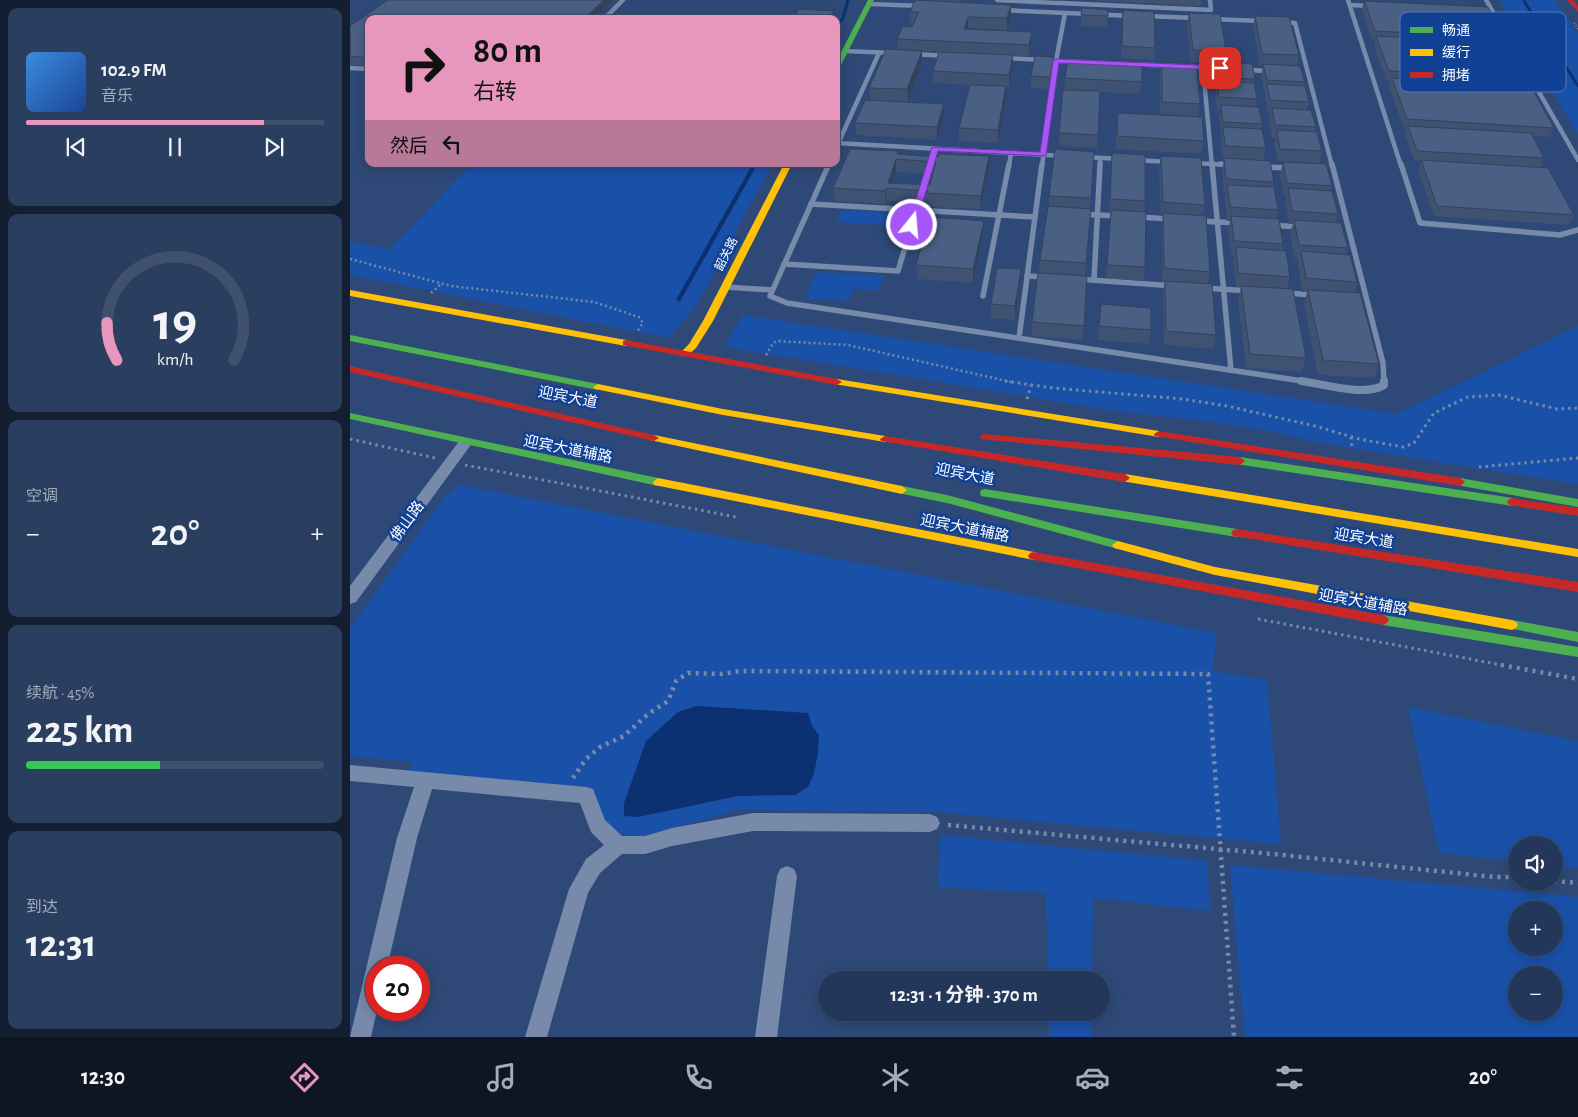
<!DOCTYPE html>
<html lang="zh">
<head>
<meta charset="utf-8">
<style>
  :root { --surface:#223759; --page:#2a3f5f; --text:#f1f3f6; --muted:#a2acba; --line:#3f516f; --accent:#e797bd }
  body { margin:0; font-family:"Alegreya Sans","Noto Sans SC",sans-serif; background:var(--page); color:var(--text); height:100vh; display:flex; flex-direction:column; font-size:19px; white-space:nowrap }
  * { box-sizing:border-box; margin:0 }
  p { font-size:16px; color:var(--muted) }
  .icon { flex:none; width:28px; height:28px; fill:none; stroke:currentColor; stroke-width:2; stroke-linecap:round; stroke-linejoin:round }
  .map { position:relative; flex:1; overflow:hidden }
  .details { display:flex; flex-direction:column; gap:8px; padding:8px; background:#131e31; width:350px }
  .details>* { flex:none }
  .hud { position:absolute; left:15px; top:15px; width:475px; height:152px; border-radius:10px; box-shadow:0 2px 12px #0003,0 0 0 1px var(--line); background:#e797bd; color:#111; overflow:hidden }
  .buttons { position:absolute; left:1158px; top:836px; display:grid; gap:10px }
  .buttons a { display:grid; place-items:center; width:55px; height:55px; border-radius:50%; background:var(--surface); box-shadow:0 2px 12px #0003,0 0 0 1px var(--line); font-size:25px }
  .speed { position:absolute; left:15px; top:956px; display:flex; gap:10px; font-size:25px; font-weight:700; text-align:center }
  .speed>* { display:grid; place-content:center; width:65px; height:65px; border-radius:50%; background:var(--surface); box-shadow:0 2px 12px #0003,0 0 0 1px var(--line); line-height:1 }
  .speed .limit { border:8px solid #d22; background:#fff; color:#111 }
  .pin { position:absolute; display:grid; place-items:center; width:42px; height:42px; color:#fff; margin:-21px; border-radius:10px; box-shadow:0 2px 8px #0006 }
  .me { position:absolute; width:55px; margin:-28px; rotate:17deg; stroke-linejoin:round; filter:drop-shadow(0 0 4px #0008) }
  .turn { display:flex; align-items:center; gap:18px; height:105px; padding:0 25px; font-size:22px }
  .turn .icon { width:65px; height:65px; stroke-width:2.5 }
  .turn b { display:block; font-size:35px; line-height:42px }
  .then { display:flex; align-items:center; height:48px; padding:0 25px; background:#0003; gap:10px; font-size:19px }
  .big { font-size:38px; font-weight:700; line-height:1.1 }
  .details .widget { flex:1; display:flex; flex-direction:column; justify-content:center; gap:8px; min-width:0; padding:0 18px; border-radius:10px; background:var(--page) }
  .details .dial { align-items:center; gap:0 }
  .dial svg { height:130px; overflow:visible; fill:none; stroke:var(--line); stroke-width:7; stroke-linecap:round; text-anchor:middle }
  .dial text { fill:var(--text); stroke:none }
  .song { display:flex; align-items:center; gap:15px }
  .cover { width:60px; height:60px; border-radius:8px; background:linear-gradient(135deg,hsl(210 70% 55%),hsl(220 70% 35%)) }
  .played { height:5px; border-radius:2px; background:linear-gradient(90deg,var(--accent) 80%,var(--line) 80%) }
  .keys { display:flex; justify-content:space-around; direction:ltr }
  .heat { display:flex; justify-content:space-between; align-items:center; font-size:28px; direction:ltr }
  .charge { height:8px; border-radius:4px; background:linear-gradient(90deg,#34c759 45%,var(--line) 0) }
  .trip { position:absolute; left:468px; top:971px; width:292px; height:50px; border-radius:25px; background:var(--surface); box-shadow:0 2px 12px #0003,0 0 0 1px var(--line); font-weight:700; line-height:50px; text-align:center }
  .dock { display:flex; height:80px; justify-content:space-around; align-items:center; background:#0e1624; color:var(--muted) }
  .dock .icon { width:35px; height:35px }
  .dock .selected { color:var(--accent) }
  .dock b { font-size:22px; color:var(--text) }
  main { display:flex; flex:1; min-height:0 }
  .map>svg:first-child { display:block }
  .green { fill:#1a51a8; fill-rule:evenodd }
  .water { fill:#0c3172 }
  .lines { fill:none; stroke-linecap:round; stroke-linejoin:round }
  .stream-far1 { stroke:#0c3172; stroke-width:3 }
  .stream { stroke:#0c3172; stroke-width:4.5 }
  .path-far3 { stroke:#778aa9; stroke-width:2; stroke-dasharray:1 2; stroke-linecap:butt }
  .path-far2 { stroke:#778aa9; stroke-width:2.5; stroke-dasharray:2 3; stroke-linecap:butt }
  .path-far1 { stroke:#778aa9; stroke-width:3; stroke-dasharray:2.5 4; stroke-linecap:butt }
  .path { stroke:#778aa9; stroke-width:4.5; stroke-dasharray:3 5; stroke-linecap:butt }
  .lane-far2 { stroke:#778aa9; stroke-width:4.5 }
  .lane-far1 { stroke:#778aa9; stroke-width:5.5 }
  .lane { stroke:#778aa9; stroke-width:8 }
  .street { fill:#778aa9; fill-rule:evenodd }
  .fast { fill:#4caf50; fill-rule:evenodd }
  .slow { fill:#ffc107; fill-rule:evenodd }
  .jam { fill:#c62828; fill-rule:evenodd }
  .wall { fill:#405272; fill-rule:evenodd }
  .shaded-wall { fill:#34425c }
  .building { fill:#4a5f84; stroke:#34425c; fill-rule:evenodd }
  .route { fill:#a855f7; stroke:#6d37a1 }
  .labels { text-anchor:middle; stroke-width:5; stroke-linejoin:round; paint-order:stroke }
  .far-street-label { font-size:12px; fill:#fff; stroke:#104195 }
  .street-label { font-size:15px; fill:#fff; stroke:#104195 }
  .key { fill:#104195; stroke:#587ab5; stroke-width:1 }
  .key-label { font-size:14px; fill:#fff }
</style>
</head>
<body>
<main>
<section class="details">
<div class="widget">
<div class="song"><i class="cover"></i><div><b>102.9 FM</b><p>音乐</p></div></div>
<div class="played"></div>
<div class="keys"><svg class="icon" aria-label="previous" viewBox="0 0 24 24"><path d="M18 5L8 12l10 7zM5 5v14"/></svg><svg class="icon" aria-label="pause" viewBox="0 0 24 24"><path d="M8 5v14M16 5v14"/></svg><svg class="icon" aria-label="next" viewBox="0 0 24 24"><path d="M6 5l10 7-10 7zM19 5v14"/></svg></div>
</div>
<div class="widget dial"><svg viewBox="0 0 100 80">
<path d="M14 69A42 42 0 1 1 86 69"/>
<path d="M14 69A42 42 0 0 1 8 46" stroke="#e797bd"/>
<text x="50" y="56" font-size="32" font-weight="700">19</text>
<text x="50" y="72" font-size="11">km/h</text>
</svg></div>
<div class="widget"><p>空调</p>
<div class="heat"><a>−</a><b class="big">20°</b><a>+</a></div>
</div>
<div class="widget"><p>续航 · 45%</p><b class="big">225 km</b><div class="charge"></div></div>
<div class="widget"><p>到达</p><b class="big">12:31</b></div>
</section>
<div class="map">
<svg width="1228" height="1037" viewBox="0 0 1228 1037">
  <rect width="100%" height="100%" fill="#2e4977"/>
  <!-- green -->
  <g class="green">
    <polygon points="1150,0 1205,0 1228,34 1228,135"/>
    <polygon points="122,164 422,164 346,306 319,338 0,275 0,242 40,249"/>
    <polygon points="494,210 546,213 552,214 549,226 487,222 490,213"/>
    <polygon points="470,272 534,276 529,290 504,289 498,301 461,299 457,294 465,275"/>
    <polygon points="392,315 1047,414 1228,326 1228,484 976,444 918,431 849,420 771,412 375,347"/>
    <path d="M110,485L866,633L863,671L917,680L931,844L586,812L389,810L291,837C256,835 253,819 242,789L59,771L63,762L0,756V628L96,495Z"/>
    <polygon points="1058,707 1228,741 1228,868 1204,866 1204,845 1166,845 1166,861 1089,853"/>
    <polygon points="590,835 857,861 860,911 743,898 742,980 698,980 696,893 588,887"/>
    <path d="M880,865L1228,897V1037H895ZM1166,910H1204V948H1166ZM1166,975H1204V1012H1166Z"/>
    <rect x="699" y="1013" width="42" height="24"/>
  </g>
  <!-- water -->
  <polygon class="water" points="347,706 458,713 462,726 469,735 468,753 464,774 458,787 445,795 388,796 288,817 274,816 274,803 296,741 328,712"/>
  <g class="lines">
    <!-- stream-far1 -->
    <g class="stream-far1">
      <polyline points="1174,1 1228,86"/>
      <polyline points="486,29 493,18 498,0"/>
      <polyline points="404,166 405,164"/>
    </g>
    <!-- stream -->
    <polyline class="stream" points="329,299 405,164"/>
    <!-- path-far3 -->
    <polyline class="path-far3" points="1224,23 1228,29"/>
    <!-- path-far2 -->
    <g class="path-far2">
      <polyline points="0,259 101,286 244,302 289,317 293,323 287,332"/>
      <polyline points="81,293 91,284"/>
      <polyline points="416,355 423,343 427,341 498,345 661,382"/>
    </g>
    <!-- path-far1 -->
    <g class="path-far1">
      <polyline points="655,381 703,388 833,399 877,406 965,426 1009,439 1053,447 1064,443 1084,413 1118,397 1149,395 1207,409 1228,408"/>
      <polyline points="677,399 681,385"/>
      <polyline points="1001,437 1002,449"/>
      <polyline points="0,439 85,458"/>
      <polyline points="115,465 386,517"/>
      <polyline points="1129,467 1228,458"/>
      <polyline points="908,619 1157,666"/>
    </g>
    <!-- path -->
    <g class="path">
      <polyline points="1151,665 1228,679"/>
      <polyline points="223,778 236,759 250,747 274,736 298,714 318,701 326,681 338,673 371,674 390,671 858,674 884,1037"/>
      <polyline points="598,825 923,854 1144,877 1166,877"/>
      <polyline points="1204,881 1228,883"/>
    </g>
    <!-- lane-far2 -->
    <g class="lane-far2">
      <polyline points="647,0 861,10 860,0"/>
      <polyline points="998,0 1051,166"/>
      <polyline points="1136,0 1228,160"/>
      <polyline points="519,4 573,6"/>
      <polyline points="1000,5 1022,6"/>
      <polyline points="652,10 783,16"/>
      <polyline points="794,16 847,18"/>
      <polyline points="254,19 273,0"/>
      <polyline points="861,19 912,21"/>
      <polyline points="931,22 945,23 982,166"/>
      <polyline points="495,51 543,53"/>
      <polyline points="562,54 598,56"/>
      <polyline points="655,58 726,62"/>
      <polyline points="782,64 821,66"/>
      <polyline points="837,67 873,69"/>
      <polyline points="0,68 19,69"/>
      <polyline points="853,68 862,166"/>
      <polyline points="894,70 920,71"/>
      <polyline points="486,143 714,156"/>
      <polyline points="487,146 529,53"/>
      <polyline points="735,157 771,159"/>
      <polyline points="785,160 819,162"/>
      <polyline points="843,163 881,165"/>
      <polyline points="580,166 585,149"/>
      <polyline points="659,166 661,153"/>
      <polyline points="692,166 706,61 715,13"/>
      <polyline points="750,166 750,158"/>
    </g>
    <!-- lane-far1 -->
    <g class="lane-far1">
      <polyline points="479,164 420,296 437,303 959,382"/>
      <polyline points="862,164 881,370"/>
      <polyline points="870,164 881,165"/>
      <polyline points="982,164 1033,363 1034,382"/>
      <polyline points="1051,164 1070,223 1210,235 1228,230"/>
      <polyline points="913,167 941,168"/>
      <polyline points="461,204 685,217"/>
      <polyline points="730,214 769,216"/>
      <polyline points="788,217 821,219"/>
      <polyline points="848,221 889,223"/>
      <polyline points="920,225 951,227"/>
      <polyline points="434,264 548,271 580,164"/>
      <polyline points="677,276 698,277"/>
      <polyline points="727,279 825,286"/>
      <polyline points="744,280 750,164"/>
      <polyline points="375,287 422,290"/>
      <polyline points="854,288 900,291"/>
      <polyline points="934,293 965,295"/>
      <polyline points="633,296 659,164"/>
      <polyline points="669,338 692,164"/>
    </g>
    <!-- lane -->
    <path class="lane" d="M951,381C973,384 1015,397 1034,385V381"/>
    <!-- street -->
    <g class="street">
      <polygon points="115,438 120,440 122,443 120,446 6,602 0,604 0,586 110,440"/>
      <polygon points="0,765 236,787 243,789 255,820 272,836 295,836 322,828 403,813 580,814 587,817 590,823 587,829 580,832 403,831 322,846 295,854 272,854 250,873 238,893 197,1037 175,1037 219,889 236,859 254,845 241,832 230,803 82,789 67,838 37,968 26,968 27,1010 21,1037 0,1037 47,838 64,787 0,781"/>
      <polygon points="437,866 444,869 447,876 427,1037 405,1037 427,876 430,869"/>
    </g>
    <!-- fast -->
    <g class="fast">
      <polygon points="518,0 524,0 489,69 486,71 486,62"/>
      <polygon points="0,335 248,384 253,387 248,390 0,341"/>
      <polygon points="0,413 308,478 313,482 308,486 0,419"/>
      <polygon points="890,457 1163,498 1169,502 1163,506 886,464 885,461 886,458"/>
      <polygon points="1110,478 1228,499 1228,507 1106,485 1105,482"/>
      <polygon points="552,486 597,495 768,541 774,545 768,549 597,503 548,493 547,490 548,487"/>
      <polygon points="635,489 887,529 893,533 887,537 631,496 630,493 631,490"/>
      <polygon points="1033,615 1228,647 1228,657 1033,625 1029,623 1027,620 1029,617"/>
      <polygon points="1162,620 1228,632 1228,642 1158,628 1156,625 1158,622"/>
    </g>
    <!-- slow -->
    <g class="slow">
      <polygon points="434,164 442,164 363,321 346,348 337,356 331,356 329,354 339,344 353,321"/>
      <polygon points="0,290 276,340 281,343 276,346 0,296"/>
      <polygon points="487,379 809,431 814,434 809,437 484,384 482,382 484,380"/>
      <polygon points="248,384 373,409 535,436 540,439 535,442 373,415 245,389 243,387"/>
      <polygon points="304,435 552,486 557,490 552,494 300,440 299,438 300,436"/>
      <polygon points="775,474 1228,549 1228,557 771,481 770,478"/>
      <polygon points="308,478 684,552 688,553 690,556 688,559 684,560 304,485 303,482"/>
      <polygon points="768,541 865,567 1162,620 1166,622 1168,625 1166,628 1162,630 865,575 764,548 762,545"/>
    </g>
    <!-- jam -->
    <g class="jam">
      <polygon points="1217,0 1223,0 1228,6 1228,12"/>
      <polygon points="276,340 487,379 492,382 487,385 273,345 273,341"/>
      <polygon points="0,366 304,435 309,438 304,441 0,372"/>
      <polygon points="809,431 1110,478 1115,482 1110,486 805,436 804,434"/>
      <polygon points="635,434 890,457 895,461 890,465 631,439 630,437 631,435"/>
      <polygon points="535,436 775,474 780,478 775,482 531,441 530,439"/>
      <polygon points="1163,498 1228,508 1228,516 1159,505 1157,502 1159,499"/>
      <polygon points="887,529 1228,582 1228,592 883,536 881,533 883,530"/>
      <polygon points="684,552 1033,615 1037,617 1039,620 1037,623 1033,625 684,560 680,559 678,556 680,553"/>
    </g>
  </g>
  <!-- wall -->
  <g class="wall">
    <polygon points="38,0 264,0 245,19 19,19 19,66 0,65 0,26"/>
    <polygon points="575,0 612,0 611,2 661,5 661,16 657,30 618,28 618,29 682,32 681,43 679,57 663,56 663,67 659,87 656,87 656,98 648,143 609,141 609,128 620,85 583,83 583,71 589,52 572,51 572,63 558,102 520,100 519,88 548,50 547,39 562,27 564,23 560,23 560,12 575,1"/>
    <polygon points="688,0 712,0 712,1"/>
    <polygon points="748,0 851,0 850,6 748,1"/>
    <polygon points="1014,1 1156,38 1154,43 1179,79 1176,85 1204,128 1200,137 1182,136 1194,158 1191,167 1224,215 1219,225 1084,216 1068,170 1071,161 1064,160 1055,135 1057,129 1054,128 1039,87 1041,81 1036,80 1024,45 1025,40 1022,40 1012,9"/>
    <polygon points="732,8 758,10 757,27 731,26"/>
    <polygon points="773,10 805,48 804,60 771,58"/>
    <polygon points="839,13 876,51 874,63 905,79 904,83 907,99 906,107 912,124 911,129 916,148 913,161 924,182 923,187 928,210 926,219 933,244 932,250 940,277 937,289 956,358 952,372 896,368 888,300 891,287 886,287 883,261 885,255 881,255 878,230 880,221 877,221 875,198 876,192 874,192 872,171 874,159 873,158 871,140 872,135 869,117 871,110 867,110 865,94 866,88 864,74 866,63 841,62 837,24"/>
    <polygon points="905,16 949,55 947,66 955,82 954,86 959,102 957,110 966,127 964,132 972,151 969,164 928,161 924,143 926,138 922,138 919,120 921,112 918,112 915,96 916,92 914,92 911,76 913,65 910,65 903,27"/>
    <polygon points="812,62 850,104 848,116 810,114 810,74"/>
    <polygon points="703,69 700,89 681,88 681,76"/>
    <polygon points="715,78 792,82 790,94 714,90"/>
    <polygon points="713,90 748,135 747,148 709,146"/>
    <polygon points="768,113 854,141 851,154 765,149"/>
    <polygon points="594,116 587,140 506,135 505,123"/>
    <path d="M548,151V154L639,169L630,209L578,207V204L537,201L536,204L485,201L483,188ZM546,172L583,174L580,185L543,183Z"/>
    <polygon points="744,152 740,209 741,209 735,276 734,326 732,340 682,336 682,322 689,273 690,260 699,206 699,196"/>
    <polygon points="762,153 795,201 794,212 795,267 793,281 756,278 761,212 759,212"/>
    <polygon points="811,156 855,205 853,216 860,272 858,284 866,335 863,349 814,345 813,295 815,282 812,282 812,226 813,216 811,216 809,168"/>
    <polygon points="933,162 982,186 981,190 988,214 985,223 998,248 996,254 1007,282 1004,293 1029,364 1024,378 968,375 954,304 957,292 952,292 948,265 949,259 945,259 940,234 943,224 939,224 935,201 936,196 934,196 930,175"/>
    <polygon points="634,221 633,234 623,283 567,279 566,265"/>
    <polygon points="670,283 665,320 641,318 641,304"/>
    <polygon points="751,304 801,330 798,344 747,340"/>
  </g>
  <!-- shaded-wall -->
  <g class="shaded-wall">
    <polygon points="254,0 264,0 245,19 234,19"/>
    <polygon points="661,5 661,16 657,30 657,18"/>
    <polygon points="484,11 485,19 480,19"/>
    <polygon points="618,17 618,28 614,40 614,29"/>
    <polygon points="682,32 681,43 679,57 679,45"/>
    <polygon points="572,51 572,63 558,102 557,89"/>
    <polygon points="663,55 663,67 659,87 659,75"/>
    <polygon points="704,57 703,69 700,89 700,77"/>
    <polygon points="656,86 656,98 648,143 648,130"/>
    <polygon points="594,104 594,116 587,140 587,127"/>
    <polygon points="639,156 639,169 630,209 631,196"/>
    <polygon points="546,159 546,172 541,188 538,183"/>
    <polygon points="536,188 537,201 536,204 535,191"/>
    <polygon points="634,221 633,234 623,283 623,269"/>
    <polygon points="671,269 670,283 665,320 665,306"/>
  </g>
  <!-- building -->
  <g class="building">
    <polygon points="38,0 254,0 234,19 19,19 19,58 0,56 0,26"/>
    <polygon points="565,0 661,5 657,18 618,17 614,29 682,32 679,45 547,39 553,26 562,27 569,12 560,12"/>
    <polygon points="1014,1 1138,7 1156,38 1025,31"/>
    <polygon points="732,8 758,10 758,16 731,15"/>
    <polygon points="449,9 484,11 480,19 443,19"/>
    <polygon points="773,10 804,12 805,48 772,46"/>
    <polygon points="839,13 870,14 876,51 843,50"/>
    <polygon points="905,16 939,17 949,55 912,54"/>
    <polygon points="1026,36 1158,43 1179,79 1039,71"/>
    <polygon points="536,49 572,51 557,89 519,88"/>
    <polygon points="589,52 663,55 659,75 583,71"/>
    <polygon points="685,56 704,57 700,77 681,76"/>
    <polygon points="718,58 792,62 792,82 715,78"/>
    <polygon points="812,62 847,64 850,104 812,102"/>
    <polygon points="866,62 902,64 905,79 868,78"/>
    <polygon points="913,64 950,66 955,82 917,80"/>
    <polygon points="1042,78 1180,85 1204,128 1057,119"/>
    <polygon points="867,82 904,83 907,99 869,97"/>
    <polygon points="917,84 955,86 959,102 920,100"/>
    <polygon points="620,85 656,86 648,130 609,128"/>
    <polygon points="713,90 750,91 748,135 709,133"/>
    <polygon points="515,100 594,104 587,127 505,123"/>
    <polygon points="871,105 909,107 912,124 873,122"/>
    <polygon points="922,108 961,110 966,127 925,125"/>
    <polygon points="768,113 852,117 854,141 767,136"/>
    <polygon points="1058,126 1181,133 1194,158 1067,151"/>
    <polygon points="873,127 912,129 916,148 875,146"/>
    <polygon points="927,130 967,132 972,151 930,149"/>
    <path d="M500,149L548,151L547,154L588,157L589,154L639,156L631,196L577,193L578,191L536,188L535,191L483,188ZM546,159L586,162L580,185L538,183Z"/>
    <polygon points="705,149 744,152 741,198 699,196"/>
    <polygon points="762,153 795,155 795,201 760,199"/>
    <polygon points="811,156 851,158 855,205 813,202"/>
    <polygon points="874,158 920,161 924,182 876,179"/>
    <polygon points="1071,160 1198,168 1224,215 1087,206"/>
    <polygon points="933,162 976,164 982,186 937,183"/>
    <polygon points="877,185 924,187 928,210 880,207"/>
    <polygon points="938,188 982,191 988,214 942,211"/>
    <polygon points="698,206 741,209 736,263 690,260"/>
    <polygon points="761,210 796,212 795,267 757,265"/>
    <polygon points="813,213 856,216 860,272 814,268"/>
    <polygon points="881,216 929,219 933,244 884,241"/>
    <polygon points="580,217 634,221 623,269 566,265"/>
    <polygon points="944,220 991,223 998,248 949,245"/>
    <polygon points="886,247 936,251 940,277 888,273"/>
    <polygon points="951,251 1000,255 1007,282 956,278"/>
    <polygon points="647,268 671,269 665,306 641,304"/>
    <polygon points="688,273 737,276 734,326 682,322"/>
    <polygon points="815,281 862,284 866,335 816,331"/>
    <polygon points="891,286 943,289 956,358 900,354"/>
    <polygon points="958,290 1010,293 1029,364 973,360"/>
    <polygon points="751,304 801,308 801,330 749,326"/>
  </g>
  <!-- route -->
  <polygon class="route" points="706,59 870,66 874,68 870,70 709,63 696,156 588,151 566,225 559,227 558,225 582,147 690,152 703,61"/>
  <g class="labels">
    <!-- far-street labels -->
    <g class="far-street-label">
      <text transform="translate(376 254) rotate(-63)" y="4">韶关路</text>
    </g>
    <!-- street labels -->
    <g class="street-label">
      <text transform="translate(218 397) rotate(11)" y="5">迎宾大道</text>
      <text transform="translate(218 449) rotate(11)" y="5">迎宾大道辅路</text>
      <text transform="translate(615 474) rotate(11)" y="5">迎宾大道</text>
      <text transform="translate(57 521) rotate(-54)" y="5">佛山路</text>
      <text transform="translate(615 528) rotate(11)" y="5">迎宾大道辅路</text>
      <text transform="translate(1014 538) rotate(9)" y="5">迎宾大道</text>
      <text transform="translate(1013 602) rotate(10)" y="5">迎宾大道辅路</text>
    </g>
  </g>
  <!-- legend -->
  <rect x="1050" y="12" width="166" height="80" rx="8" class="key"/>
  <rect x="1060" y="27" width="23" height="6" fill="#4caf50"/>
  <rect x="1060" y="49" width="23" height="7" fill="#ffc107"/>
  <rect x="1060" y="72" width="23" height="6" fill="#c62828"/>
  <g class="key-label">
    <text x="1092" y="35">畅通</text>
    <text x="1092" y="57">缓行</text>
    <text x="1092" y="80">拥堵</text>
  </g>
</svg>
<div class="buttons">
<a><svg class="icon" aria-label="sound" viewBox="0 0 24 24"><path d="M4 9h4l5-4v14l-5-4H4zM17 9q2 3 0 6"/></svg></a>
<a>+</a>
<a>−</a>
</div>
<div class="speed"><div class="limit">20</div></div>
<div class="pin" style="left:870px;top:68px;background:#d93025"><svg class="icon" aria-label="arrive" viewBox="0 0 24 24"><path d="M6 21V4h12l-3 4 3 4H6"/></svg></div>
<svg class="me" style="left:562px;top:225px" viewBox="-20 -20 40 40"><circle r="17" fill="#a855f7" stroke="#fff" stroke-width="3"/><path d="M0-11L8 9 0 5-8 9z" fill="#fff"/></svg>
<div class="trip">12:31 · 1 分钟 · 370 m</div>
<div class="hud">
<div class="turn"><svg class="icon" aria-label="right" viewBox="0 0 24 24"><path d="M7 20v-9h11M14 6l5 5-5 5"/></svg><div><b>80 m</b>右转</div></div>
<div class="then">然后<svg class="icon" aria-label="left" viewBox="0 0 24 24"><path d="M17 20v-9H6M10 6l-5 5 5 5"/></svg></div>
</div>
</div>
</main>
<nav class="dock">
<b>12:30</b>
<svg class="icon selected" aria-label="directions" viewBox="0 0 24 24"><path d="M12 3l9 9-9 9-9-9zM9 14v-3h6M13 9l2 2-2 2"/></svg>
<svg class="icon" aria-label="music" viewBox="0 0 24 24"><path d="M9 18V5l10-2v13"/><circle cx="6" cy="18" r="3"/><circle cx="16" cy="16" r="3"/></svg>
<svg class="icon" aria-label="phone" viewBox="0 0 24 24"><path d="M5 4h4l2 5-3 2q2 4 5 5l2-3 5 2v4C11 20 4 13 5 4z"/></svg>
<svg class="icon" aria-label="climate" viewBox="0 0 24 24"><path d="M12 3v18M4 7l16 10M4 17L20 7"/></svg>
<svg class="icon" aria-label="car" viewBox="0 0 24 24"><path d="M5 17H2v-5l4-1 3-4h7l3 4 3 1v5h-3M9 17h6M6 11h13"/><circle cx="7" cy="17" r="2"/><circle cx="17" cy="17" r="2"/></svg>
<svg class="icon" aria-label="filters" viewBox="0 0 24 24"><path d="M4 7h16M4 17h16"/><circle cx="9" cy="7" r="2"/><circle cx="15" cy="17" r="2"/></svg>
<b>20°</b>
</nav>
</body>
</html>
